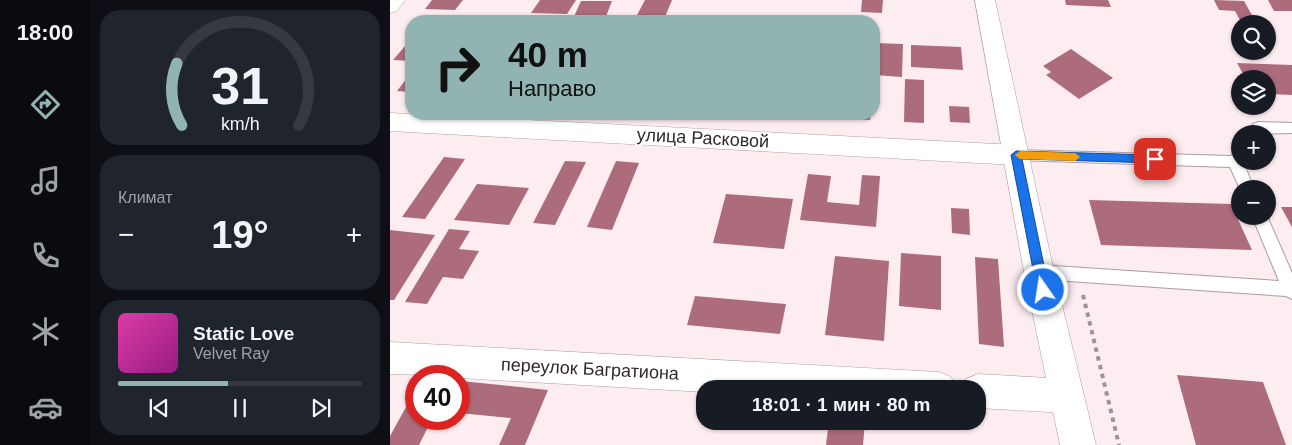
<!DOCTYPE html>
<html lang="ru">
<head>
<meta charset="utf-8">
<style>
  :root { --surface:#171b24; --page:#20242c; --text:#f1f3f6; --muted:#9ea1a6; --line:#363941; --accent:#91b3b1 }
  body { margin:0; font-family:Helvetica,sans-serif; background:var(--page); color:var(--text); height:100vh; display:flex; flex-direction:column; font-size:19px; white-space:nowrap }
  * { box-sizing:border-box; margin:0 }
  p { font-size:16px; color:var(--muted) }
  .icon { flex:none; width:28px; height:28px; fill:none; stroke:currentColor; stroke-width:2; stroke-linecap:round; stroke-linejoin:round }
  .map { position:relative; flex:1; overflow:hidden }
  .side { display:flex; flex-direction:column; gap:10px; padding:10px; background:#0d0f14; width:300px }
  .side>* { flex:none }
  .top-card { position:absolute; left:15px; top:15px; width:475px; height:105px; border-radius:20px; box-shadow:0 1px 4px #0004; background:#91b3b1; color:#111; overflow:hidden }
  .fabs { position:absolute; left:841px; top:15px; display:grid; gap:10px }
  .fabs a { display:grid; place-items:center; width:45px; height:45px; border-radius:50%; background:var(--surface); box-shadow:0 1px 4px #0004; font-size:25px }
  .speed { position:absolute; left:15px; top:365px; display:flex; gap:10px; font-size:25px; font-weight:700; text-align:center }
  .speed>* { display:grid; place-content:center; width:65px; height:65px; border-radius:50%; background:var(--surface); box-shadow:0 1px 4px #0004; line-height:1 }
  .speed .limit { border:8px solid #d22; background:#fff; color:#111 }
  .pin { position:absolute; display:grid; place-items:center; width:42px; height:42px; color:#fff; margin:-21px; border-radius:10px; box-shadow:0 2px 8px #0006 }
  .me { position:absolute; width:55px; margin:-28px; rotate:347deg; stroke-linejoin:round; filter:drop-shadow(0 0 4px #0008) }
  .turn { display:flex; align-items:center; gap:18px; height:105px; padding:0 20px; font-size:22px }
  .turn .icon { width:65px; height:65px; stroke-width:2.5 }
  .turn b { display:block; font-size:35px; line-height:42px }
  .big { font-size:38px; font-weight:800; line-height:1.1 }
  .side .tile { flex:1; display:flex; flex-direction:column; justify-content:center; gap:8px; min-width:0; padding:0 18px; border-radius:20px; background:var(--page) }
  .side .dial { align-items:center; gap:0 }
  .dial svg { height:130px; overflow:visible; fill:none; stroke:var(--line); stroke-width:7; stroke-linecap:round; text-anchor:middle }
  .dial text { fill:var(--text); stroke:none }
  .song { display:flex; align-items:center; gap:15px }
  .cover { width:60px; height:60px; border-radius:8px; background:linear-gradient(135deg,hsl(320 70% 55%),hsl(310 70% 35%)) }
  .played { height:5px; border-radius:2px; background:linear-gradient(90deg,var(--accent) 45%,var(--line) 45%) }
  .keys { display:flex; justify-content:space-around; direction:ltr }
  .heat { display:flex; justify-content:space-between; align-items:center; font-size:28px; direction:ltr }
  .trip { position:absolute; left:306px; top:380px; width:290px; height:50px; border-radius:20px; background:var(--surface); box-shadow:0 1px 4px #0004; font-weight:800; line-height:50px; text-align:center }
  main { display:flex; flex:1; min-height:0 }
  .menu { display:flex; flex-direction:column; width:90px; justify-content:space-around; align-items:center; background:#090b0e; color:var(--muted) }
  .menu .icon { width:35px; height:35px }
  .menu .on { color:var(--accent) }
  .menu b { font-size:22px; color:var(--text) }
  .map>svg:first-child { display:block }
  .building { fill:#ac6c7c }
  .lines { fill:none; stroke-linecap:round; stroke-linejoin:round }
  .lane-casing { stroke:#ad9da0; stroke-width:2 }
  .street-casing { stroke:#ad9da0; stroke-width:1 }
  .secondary-casing { stroke:#ad9da0; stroke-width:1 }
  .path { stroke:#9f9395; stroke-width:4; stroke-dasharray:4.5 4.5; stroke-linecap:butt }
  .lane { fill:#fff; fill-rule:evenodd }
  .street { fill:#fff; fill-rule:evenodd }
  .secondary { fill:#fff; fill-rule:evenodd }
  .route { fill:#1a73e8; stroke:#114b97 }
  .slow { fill:#f59e0b }
  .labels { text-anchor:middle; stroke-width:4; stroke-linejoin:round; paint-order:stroke }
  .street-label { font-size:18px; fill:#312a2c; stroke:#fff }
</style>
</head>
<body>
<main>
<nav class="menu">
<b>18:00</b>
<svg class="icon on" aria-label="directions" viewBox="0 0 24 24"><path d="M12 3l9 9-9 9-9-9zM9 14v-3h6M13 9l2 2-2 2"/></svg>
<svg class="icon" aria-label="music" viewBox="0 0 24 24"><path d="M9 18V5l10-2v13"/><circle cx="6" cy="18" r="3"/><circle cx="16" cy="16" r="3"/></svg>
<svg class="icon" aria-label="phone" viewBox="0 0 24 24"><path d="M5 4h4l2 5-3 2q2 4 5 5l2-3 5 2v4C11 20 4 13 5 4z"/></svg>
<svg class="icon" aria-label="climate" viewBox="0 0 24 24"><path d="M12 3v18M4 7l16 10M4 17L20 7"/></svg>
<svg class="icon" aria-label="car" viewBox="0 0 24 24"><path d="M5 17H2v-5l4-1 3-4h7l3 4 3 1v5h-3M9 17h6M6 11h13"/><circle cx="7" cy="17" r="2"/><circle cx="17" cy="17" r="2"/></svg>
</nav>
<section class="side">
<div class="tile dial"><svg viewBox="0 0 100 80">
<path d="M14 69A42 42 0 1 1 86 69"/>
<path d="M14 69A42 42 0 0 1 11 31" stroke="#91b3b1"/>
<text x="50" y="56" font-size="32" font-weight="700">31</text>
<text x="50" y="72" font-size="11">km/h</text>
</svg></div>
<div class="tile"><p>Климат</p>
<div class="heat"><a>−</a><b class="big">19°</b><a>+</a></div>
</div>
<div class="tile">
<div class="song"><i class="cover"></i><div><b>Static Love</b><p>Velvet Ray</p></div></div>
<div class="played"></div>
<div class="keys"><svg class="icon" aria-label="previous" viewBox="0 0 24 24"><path d="M18 5L8 12l10 7zM5 5v14"/></svg><svg class="icon" aria-label="pause" viewBox="0 0 24 24"><path d="M8 5v14M16 5v14"/></svg><svg class="icon" aria-label="next" viewBox="0 0 24 24"><path d="M6 5l10 7-10 7zM19 5v14"/></svg></div>
</div>
</section>
<div class="map">
<svg width="902" height="445" viewBox="0 0 902 445">
  <rect width="100%" height="100%" fill="#feedf0"/>
  <!-- building -->
  <g class="building">
    <polygon points="42,0 73,0 65,10 35,9"/>
    <polygon points="150,0 186,0 177,14 141,13"/>
    <polygon points="255,0 282,0 275,17 247,15"/>
    <polygon points="472,0 493,0 492,13 471,12"/>
    <polygon points="675,0 718,0 721,7 676,5"/>
    <polygon points="824,0 854,1 867,24 852,24 845,11 829,10"/>
    <polygon points="878,0 902,0 902,11 884,11"/>
    <polygon points="191,1 222,1 215,19 228,19 227,21 182,21"/>
    <polygon points="21,39 21,61 3,60"/>
    <polygon points="484,43 513,44 512,77 484,75"/>
    <polygon points="521,45 571,47 573,70 521,67"/>
    <polygon points="681,49 723,78 689,99 656,75 661,72 653,66"/>
    <polygon points="847,63 902,65 902,95 878,94 878,79 856,79"/>
    <polygon points="21,73 21,92 7,91"/>
    <polygon points="515,79 534,80 534,123 514,122"/>
    <polygon points="559,106 579,107 580,123 560,122"/>
    <polygon points="460,114 481,114 480,120 459,119"/>
    <polygon points="54,157 75,159 35,219 12,217"/>
    <polygon points="175,161 196,162 165,225 143,223"/>
    <polygon points="226,161 249,163 222,230 197,227"/>
    <polygon points="418,174 441,176 437,202 469,205 472,175 490,176 486,227 410,220"/>
    <polygon points="87,184 139,188 119,225 64,220"/>
    <polygon points="336,194 403,199 394,249 323,243"/>
    <polygon points="699,200 841,204 862,250 711,245"/>
    <polygon points="891,207 902,207 902,227"/>
    <polygon points="561,208 579,209 580,235 562,233"/>
    <polygon points="59,229 80,231 69,249 89,251 73,279 53,277 37,304 15,302"/>
    <polygon points="0,230 45,235 4,300 0,300"/>
    <polygon points="511,253 551,256 551,310 509,306"/>
    <polygon points="445,256 499,261 494,341 435,335"/>
    <polygon points="585,257 608,259 614,347 589,344"/>
    <polygon points="305,296 396,304 390,334 297,325"/>
    <polygon points="787,375 873,382 896,445 806,445"/>
    <polygon points="71,381 158,390 135,445 109,445 121,418 69,413 69,384"/>
    <polygon points="26,389 26,419 42,419 29,445 0,445 0,436"/>
    <polygon points="439,421 475,421 473,445 436,445"/>
  </g>
  <g class="lines">
    <!-- lane casing -->
    <g class="lane-casing">
      <g id="lane">
        <polygon points="868,122 902,123 902,133 856,134 863,124"/>
        <polygon points="850,149 850,161 853,161 864,189 850,189 840,167 626,160 621,159 619,155 621,151 626,150 841,156 845,150"/>
        <polygon points="862,216 877,216 902,273 902,299 896,296 649,279 643,277 641,272 643,267 649,265 889,281"/>
      </g>
    </g>
    <!-- street casing -->
    <g class="street-casing">
      <g id="street">
        <polygon points="0,0 15,0 7,11 0,13"/>
        <polygon points="0,113 626,145 635,148 639,155 635,162 626,165 0,131"/>
        <polygon points="0,342 549,372 561,377 566,389 315,389 315,392 69,378 69,376 0,374"/>
        <polygon points="588,374 677,379 689,384 694,396 689,408 677,413 588,408 588,389 572,389 576,379"/>
      </g>
    </g>
    <!-- secondary casing -->
    <g class="secondary-casing">
      <polygon id="secondary" points="585,0 605,0 664,272 706,445 670,445 634,272"/>
    </g>
    <!-- path -->
    <polyline class="path" points="693,295 729,445"/>
    <!-- lane -->
    <use href="#lane" class="lane"/>
    <!-- street -->
    <use href="#street" class="street"/>
    <!-- secondary -->
    <use href="#secondary" class="secondary"/>
  </g>
  <!-- route -->
  <polygon class="route" points="626,151 765,155 770,159 765,163 632,159 659,290 657,294 653,296 648,294 647,290 621,155"/>
  <!-- slow -->
  <polygon class="slow" points="630,151 685,153 690,157 685,161 630,159 625,155"/>
  <g class="labels">
    <!-- street labels -->
    <g class="street-label">
      <text transform="translate(313 138) rotate(3)" y="6">улица Расковой</text>
      <text transform="translate(200 369) rotate(3)" y="6">переулок Багратиона</text>
    </g>
  </g>
</svg>
<div class="fabs">
<a><svg class="icon" aria-label="search" viewBox="0 0 24 24"><circle cx="10" cy="10" r="6"/><path d="M15 15l6 6"/></svg></a>
<a><svg class="icon" aria-label="layers" viewBox="0 0 24 24"><path d="M12 4l9 5-9 5-9-5zM3 14l9 5 9-5"/></svg></a>
<a>+</a>
<a>−</a>
</div>
<div class="speed"><div class="limit">40</div></div>
<div class="pin" style="left:765px;top:159px;background:#d93025"><svg class="icon" aria-label="arrive" viewBox="0 0 24 24"><path d="M6 21V4h12l-3 4 3 4H6"/></svg></div>
<svg class="me" style="left:653px;top:290px" viewBox="-20 -20 40 40"><circle r="17" fill="#1a73e8" stroke="#fff" stroke-width="3"/><path d="M0-11L8 9 0 5-8 9z" fill="#fff"/></svg>
<div class="trip">18:01 · 1 мин · 80 m</div>
<div class="top-card">
<div class="turn"><svg class="icon" aria-label="right" viewBox="0 0 24 24"><path d="M7 20v-9h11M14 6l5 5-5 5"/></svg><div><b>40 m</b>Направо</div></div>
</div>
</div>
</main>
</body>
</html>
